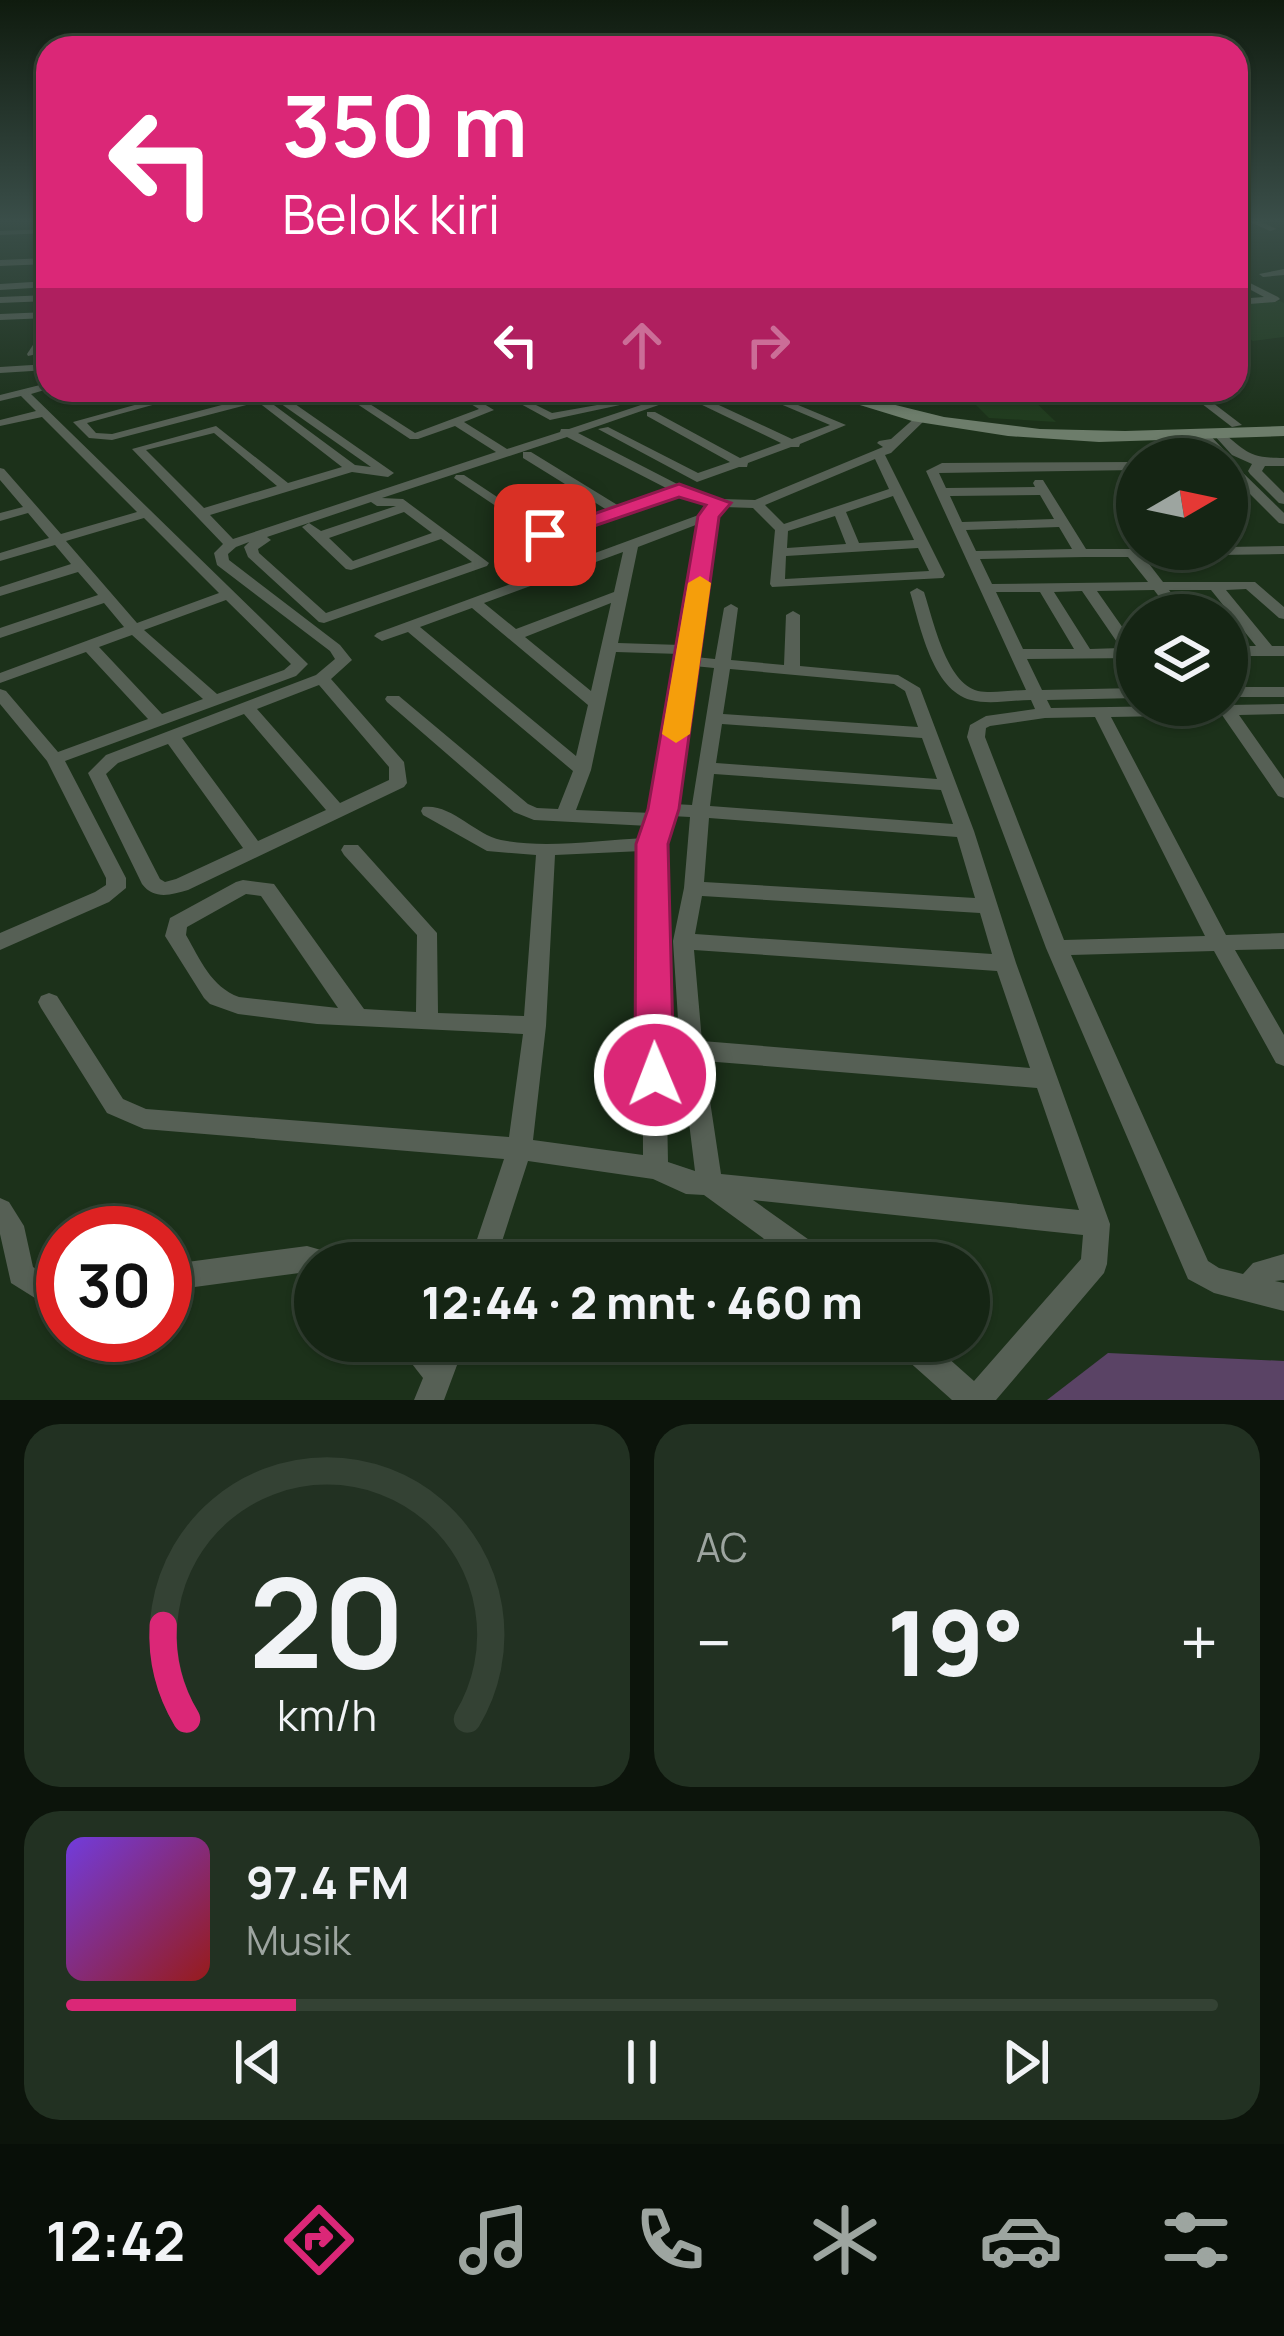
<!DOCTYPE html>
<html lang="id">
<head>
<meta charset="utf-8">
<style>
  :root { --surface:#152514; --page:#223122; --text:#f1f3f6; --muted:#9da5a0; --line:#344234; --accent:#db2777 }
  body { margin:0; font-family:Manrope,sans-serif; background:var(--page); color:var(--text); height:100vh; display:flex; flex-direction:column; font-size:45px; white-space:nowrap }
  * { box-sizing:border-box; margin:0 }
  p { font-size:39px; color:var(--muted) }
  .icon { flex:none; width:66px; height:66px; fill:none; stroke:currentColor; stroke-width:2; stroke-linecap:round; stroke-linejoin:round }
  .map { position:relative; height:1400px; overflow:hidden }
  .sheet { display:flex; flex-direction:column; gap:24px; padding:24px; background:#0c140b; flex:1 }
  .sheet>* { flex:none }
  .banner { position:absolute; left:36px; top:36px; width:1212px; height:366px; border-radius:36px; box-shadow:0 3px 9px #0004,0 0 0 3px var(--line); background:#db2777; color:#fff; overflow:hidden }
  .needle { width:78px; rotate:81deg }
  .controls { position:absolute; left:1116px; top:438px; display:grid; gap:24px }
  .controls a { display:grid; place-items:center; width:132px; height:132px; border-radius:50%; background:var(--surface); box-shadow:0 3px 9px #0004,0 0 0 3px var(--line); font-size:60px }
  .speed { position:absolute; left:36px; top:1206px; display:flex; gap:24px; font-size:60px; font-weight:700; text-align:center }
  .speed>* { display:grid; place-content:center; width:156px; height:156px; border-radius:50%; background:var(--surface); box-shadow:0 3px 9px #0004,0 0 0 3px var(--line); line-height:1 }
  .speed .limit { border:18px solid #d22; background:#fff; color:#111 }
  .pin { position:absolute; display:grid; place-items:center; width:102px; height:102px; color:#fff; margin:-51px; border-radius:24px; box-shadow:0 6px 18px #0006 }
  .me { position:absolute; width:132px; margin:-66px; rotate:359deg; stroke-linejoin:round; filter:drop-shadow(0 0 9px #0008) }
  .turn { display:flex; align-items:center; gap:42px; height:252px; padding:0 48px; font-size:54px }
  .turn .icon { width:156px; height:156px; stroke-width:2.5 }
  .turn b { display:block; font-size:84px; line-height:102px }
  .lanes { display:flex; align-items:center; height:114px; padding:0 48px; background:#0003; justify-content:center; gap:60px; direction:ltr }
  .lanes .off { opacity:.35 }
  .big { font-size:90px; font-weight:800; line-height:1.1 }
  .sheet .widget { flex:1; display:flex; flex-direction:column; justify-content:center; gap:18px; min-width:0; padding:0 42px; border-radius:36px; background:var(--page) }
  .sheet .dial { align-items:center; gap:0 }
  .dial svg { height:312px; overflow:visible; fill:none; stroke:var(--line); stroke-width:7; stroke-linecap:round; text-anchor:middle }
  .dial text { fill:var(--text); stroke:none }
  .song { display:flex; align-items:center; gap:36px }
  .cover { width:144px; height:144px; border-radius:18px; background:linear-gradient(135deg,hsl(260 70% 55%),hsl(0 70% 35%)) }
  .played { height:12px; border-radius:6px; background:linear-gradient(90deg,var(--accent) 20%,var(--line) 20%) }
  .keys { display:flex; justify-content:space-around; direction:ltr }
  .heat { display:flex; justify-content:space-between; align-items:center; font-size:66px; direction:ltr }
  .sheet .tiles { flex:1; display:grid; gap:24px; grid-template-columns:1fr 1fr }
  .widget:last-child { grid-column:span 2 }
  .trip { position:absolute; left:294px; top:1242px; width:696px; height:120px; border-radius:60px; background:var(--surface); box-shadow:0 3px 9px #0004,0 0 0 3px var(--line); font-weight:800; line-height:120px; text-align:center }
  .menu { display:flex; height:192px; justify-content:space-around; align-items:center; background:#080f08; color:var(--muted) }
  .menu .icon { width:84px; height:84px }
  .menu .current { color:var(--accent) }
  .menu b { font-size:54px; color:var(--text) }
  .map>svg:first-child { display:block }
  .built { fill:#213c1f }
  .green { fill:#5a4365 }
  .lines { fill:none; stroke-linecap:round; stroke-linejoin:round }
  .street { fill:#566055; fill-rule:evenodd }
  .secondary { fill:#6d7d6b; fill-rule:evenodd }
  .route { fill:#db2777; stroke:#8e194d; stroke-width:3 }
  .slow { fill:#f59e0b }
</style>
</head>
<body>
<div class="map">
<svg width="1284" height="1400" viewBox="0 0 1284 1400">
  <rect width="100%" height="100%" fill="#1c311a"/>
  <!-- built -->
  <g class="built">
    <polygon points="1280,301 1284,303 1284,337 1253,341 1236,332 1236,303"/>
    <polygon points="961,390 1023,390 1056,422 989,418"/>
  </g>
  <!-- green -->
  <polygon class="green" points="1108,1353 1284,1361 1284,1400 1047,1400"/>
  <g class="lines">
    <!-- street -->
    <g class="street">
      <polygon points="1248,221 1259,221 1277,229 1270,231"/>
      <polygon points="48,229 48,233 0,235 0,231"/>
      <polygon points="48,258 48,264 0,266 0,260"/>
      <polygon points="1284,269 1284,275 1263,277 1259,274"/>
      <polygon points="1236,276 1278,297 1280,299 1275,302 1236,305 1236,299 1264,297 1236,282"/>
      <polygon points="48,281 48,287 0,290 0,284"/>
      <polygon points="48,295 48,301 0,303 0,297"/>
      <polygon points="48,312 48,318 0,320 0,314"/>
      <polygon points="48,326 48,337 37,354 28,356 27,354 45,327"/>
      <polygon points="48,364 48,370 0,373 0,367"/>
      <path d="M48,383V389L31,394L308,664L296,676L65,761L126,878V888L109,902L0,950V933L95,892L106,885V878L47,761L0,704V689L6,691L58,752L148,719L86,652L0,683V673L124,627L104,603L0,638V628L98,595L78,572L0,596V587L71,564L55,545L0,561V553L49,538L28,513L0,521V513L23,507L0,480V468L4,469L61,534L137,512L42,417L0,426V420L36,411L21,396L0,401V395ZM144,518L219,593L137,623L66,541ZM226,600L291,664L284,670L217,694L144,630ZM132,635L203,699L162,714L99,647Z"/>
      <polygon points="74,390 85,390 80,393"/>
      <path d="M189,390H207L87,423L96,433L112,434L252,397L250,394L255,391L355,465L371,467L277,401V397H285L394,473L388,477L352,472L210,515L233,539L496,452L455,426L418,439H410L336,390H348L415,433L479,409L448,390H461L494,410L464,422L507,449L560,432L561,429H569L686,390H702L578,433L683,487L721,499L755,500L883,447L877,443L879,441L891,439L917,416H925V420L891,453L885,455L945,575L943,578L772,587L770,584L775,530L753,508L724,507L715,517L697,647L699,650L695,657L715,659L724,608L731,604L738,608L731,660L784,665L786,615L793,611L800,615V666L898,675L920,688L974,831L1016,963L1110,1224L1107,1264L1104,1273L996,1400H952L897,1351L893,1341H929L974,1381L1081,1259L1083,1235L753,1200L829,1254L832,1263H797L704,1195L686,1194L653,1179L528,1161L495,1263H469L504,1159L144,1129L107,1113L41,1008L38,1002L41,996L49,993L57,996L123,1099L146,1109L509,1137L523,1034L317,1024L238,1014L210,1004L204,998L165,936L170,918L236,882L243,880L274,884L364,1009L416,1012L417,935L344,855L341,850L344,845H358L437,933L438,1013L524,1016L536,855L487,851L423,815L421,811L423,807C451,803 474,834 501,840C546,849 599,840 645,838L649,826L534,820L514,812L387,702L385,699L387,696H399L528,804L537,808L558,809L573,771L408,632L382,641L374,636L377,633L704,513L712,505L679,494L545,539L454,478L456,475H464L547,530L607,510L523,458V452H531L619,506L668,489L567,437L382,498L403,499L489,563L487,566L324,623L319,622L248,557L244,547L249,542L236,547L228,554L229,560L340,645L352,660L331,679L404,762L407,783L404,787L188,890C171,895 154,900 142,884L88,773L106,755L316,675L335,659L330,651L217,565L214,553L223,544L132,449L216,426L288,483L342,467L258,402L112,440L89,438L73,422ZM214,433L277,486L204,508L146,450ZM875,459L889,489L784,524L765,505ZM893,496L914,540L859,543L846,512ZM371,502L377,506H396L321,531L309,523L302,527L346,569L351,570L441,539L472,562L326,613L259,553L258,549L271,540L267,537ZM404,512L432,533L353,561L329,538ZM835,516L846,544L787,548L788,531ZM701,523L681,645L618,643L638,547ZM918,548L929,571L785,579L786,556ZM623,552L614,592L516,629L484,603ZM611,603L591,691L525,637ZM472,608L588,705L576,756L420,627ZM616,652L680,654L653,813L576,810L591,770ZM694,666L714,668L692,805L674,804ZM730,669L894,684L905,691L918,727L723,714ZM319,685L389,767V780L340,803L257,709ZM244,714L326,810L258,841L182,738ZM722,724L922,738L937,779L716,763ZM168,744L243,848L176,879L165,882L160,879L106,774L118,763ZM714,774L941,790L953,824L710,806ZM671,816L690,817L684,888L673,941L680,1050L695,1171L668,1162L662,844ZM709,818L957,837L975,898L704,882ZM642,851L643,1155L533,1140L546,1026L555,855ZM246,894L261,896L338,1008L239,997C211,987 200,959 186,935L187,927ZM702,896L980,913L992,954L695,934ZM694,950L997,971L1030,1068L702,1041ZM704,1061L1037,1088L1079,1210L721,1174Z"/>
      <path d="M402,390H435C428,395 409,395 402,390Z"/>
      <polygon points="495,390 603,390 598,393 520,397 552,413 614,402 620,405 550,420"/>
      <polygon points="718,390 734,390 708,400 792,439 830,425 747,390 762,390 846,425 800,444 799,447 791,447 748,463 747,467 739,467 697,482 598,429 608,427 698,473 730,462 647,416 647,412 655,412 740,458 781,443 698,403 689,405 684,402"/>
      <polygon points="1184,390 1196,390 1242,425 1232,427"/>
      <path d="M1217,429C1247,449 1243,458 1284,458V466H1265L1262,471L1284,493V504L1279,503L1250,474L1248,471L1252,464L1232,455L1213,434V430Z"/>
      <polygon points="1198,431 1206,431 1224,450 1226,453 1222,459 1210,459 1214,453 1198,435"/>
      <path d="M1137,462V470L939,473L946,488L1035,487L1033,483L1035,480H1043L1086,549H1227V547L1284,546V554L1143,556L1163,582H1255L1284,607V619L1279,618L1246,589L1226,590L1272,646H1284V656H1227V646H1256L1211,590H1169L1188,615H1173L1154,590L1097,591L1137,648V658L1027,659L1042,690L1137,688V698L1047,700L1051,708L1284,704V714L1239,715L1284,779V798L1278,796L1222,715L1111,717L1226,935L1284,933V949L1235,950L1284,1035V1066L1276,1063L1214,951L1071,955L1208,1261L1219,1268L1243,1274L1253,1263L1284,1254V1280L1275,1281L1284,1283V1311L1214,1293L1188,1279L1046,948L967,737L970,725L986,716L1035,709L1031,700C1013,700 989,705 971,700C932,690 920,625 910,592L917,588L924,592C933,619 946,683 978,691C992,694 1012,690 1026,690L926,471L942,463ZM1040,495L1054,519L962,522L950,496ZM1059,527L1072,549L976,551L966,530ZM1085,557H1128L1148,582L992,584L980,559ZM1082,591L1121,648L1090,649L1054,592ZM996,592H1040L1074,649H1023ZM1095,717L1205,936L1064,940L985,737L986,728L990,726L1045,718Z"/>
      <polygon points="1234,467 1238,468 1284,513 1284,524 1279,523 1230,474 1230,468"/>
      <rect x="1227" y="687" width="57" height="10"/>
      <polygon points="0,1198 9,1202 24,1226 33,1267 40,1272 63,1275 63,1301 35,1298 11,1283 0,1234"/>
      <polygon points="307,1246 335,1254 338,1263 315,1263 315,1274 307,1272 165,1291 165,1265"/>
      <polygon points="398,1341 430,1341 435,1347 438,1341 466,1341 444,1400 414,1400 423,1378 402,1351"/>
    </g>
    <!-- secondary -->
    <polygon class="secondary" points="811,390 835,390 944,417 1040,429 1125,431 1284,426 1284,436 1099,442 1008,436 912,421"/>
  </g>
  <!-- sky -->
  <linearGradient id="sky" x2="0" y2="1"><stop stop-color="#0f1b0e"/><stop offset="0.53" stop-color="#3a4e49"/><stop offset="1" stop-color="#3a4e49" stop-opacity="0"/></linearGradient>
  <rect width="1284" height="417" fill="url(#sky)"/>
  <!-- route -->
  <polygon class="route" points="679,484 731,503 719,517 679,809 668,844 674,1075 669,1086 655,1091 641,1086 635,1075 636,844 648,809 698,516 706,505 679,497 553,540 545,542 534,535"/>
  <!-- slow -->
  <polygon class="slow" points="700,576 711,583 690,734 676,743 662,734 688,583"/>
</svg>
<div class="controls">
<a><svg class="needle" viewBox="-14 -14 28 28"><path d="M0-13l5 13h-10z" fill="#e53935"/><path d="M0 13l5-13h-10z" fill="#9da5a0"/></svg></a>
<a><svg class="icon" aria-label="layers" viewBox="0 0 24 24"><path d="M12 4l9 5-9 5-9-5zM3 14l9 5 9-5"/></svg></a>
</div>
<div class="speed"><div class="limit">30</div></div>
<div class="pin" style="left:545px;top:535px;background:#d93025"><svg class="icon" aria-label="arrive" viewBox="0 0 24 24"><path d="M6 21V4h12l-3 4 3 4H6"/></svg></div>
<svg class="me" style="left:655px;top:1075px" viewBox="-20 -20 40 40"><circle r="17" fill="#db2777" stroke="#fff" stroke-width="3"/><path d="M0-11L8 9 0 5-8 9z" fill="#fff"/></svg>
<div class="trip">12:44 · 2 mnt · 460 m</div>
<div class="banner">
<div class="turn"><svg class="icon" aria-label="left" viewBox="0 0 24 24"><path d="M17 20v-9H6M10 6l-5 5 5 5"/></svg><div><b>350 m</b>Belok kiri</div></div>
<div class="lanes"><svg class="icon" aria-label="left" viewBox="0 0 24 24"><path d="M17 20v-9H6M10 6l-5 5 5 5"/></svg><svg class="icon off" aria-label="ahead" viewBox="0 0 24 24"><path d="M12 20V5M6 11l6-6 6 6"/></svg><svg class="icon off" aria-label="right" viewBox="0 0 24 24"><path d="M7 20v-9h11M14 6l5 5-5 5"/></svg></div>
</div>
</div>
<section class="sheet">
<div class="tiles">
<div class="widget dial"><svg viewBox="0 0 100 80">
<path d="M14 69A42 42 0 1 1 86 69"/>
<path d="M14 69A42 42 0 0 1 8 45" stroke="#db2777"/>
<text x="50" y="56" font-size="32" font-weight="700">20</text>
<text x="50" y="72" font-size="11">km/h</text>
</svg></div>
<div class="widget"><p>AC</p>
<div class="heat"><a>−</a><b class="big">19°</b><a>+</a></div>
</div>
<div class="widget">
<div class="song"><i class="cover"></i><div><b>97.4 FM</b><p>Musik</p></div></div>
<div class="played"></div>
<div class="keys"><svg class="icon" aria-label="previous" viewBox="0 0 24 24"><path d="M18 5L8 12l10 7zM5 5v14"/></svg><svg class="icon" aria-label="pause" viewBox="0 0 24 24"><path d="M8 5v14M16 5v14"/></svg><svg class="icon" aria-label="next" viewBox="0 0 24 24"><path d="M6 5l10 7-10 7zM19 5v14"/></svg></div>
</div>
</div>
</section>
<nav class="menu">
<b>12:42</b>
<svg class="icon current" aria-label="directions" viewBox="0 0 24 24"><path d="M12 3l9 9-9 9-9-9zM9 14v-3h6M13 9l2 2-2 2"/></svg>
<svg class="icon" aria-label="music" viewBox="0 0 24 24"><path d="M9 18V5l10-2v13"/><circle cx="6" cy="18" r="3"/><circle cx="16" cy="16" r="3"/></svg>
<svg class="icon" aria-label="phone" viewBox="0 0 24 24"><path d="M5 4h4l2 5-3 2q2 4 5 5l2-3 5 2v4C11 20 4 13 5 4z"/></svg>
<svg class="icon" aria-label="climate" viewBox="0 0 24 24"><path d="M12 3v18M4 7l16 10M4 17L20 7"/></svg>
<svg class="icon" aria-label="car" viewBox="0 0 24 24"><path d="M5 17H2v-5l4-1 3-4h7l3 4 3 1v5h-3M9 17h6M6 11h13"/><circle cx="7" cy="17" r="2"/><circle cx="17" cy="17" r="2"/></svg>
<svg class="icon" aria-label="filters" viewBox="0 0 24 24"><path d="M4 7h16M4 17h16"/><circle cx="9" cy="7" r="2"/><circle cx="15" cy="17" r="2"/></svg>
</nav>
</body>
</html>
